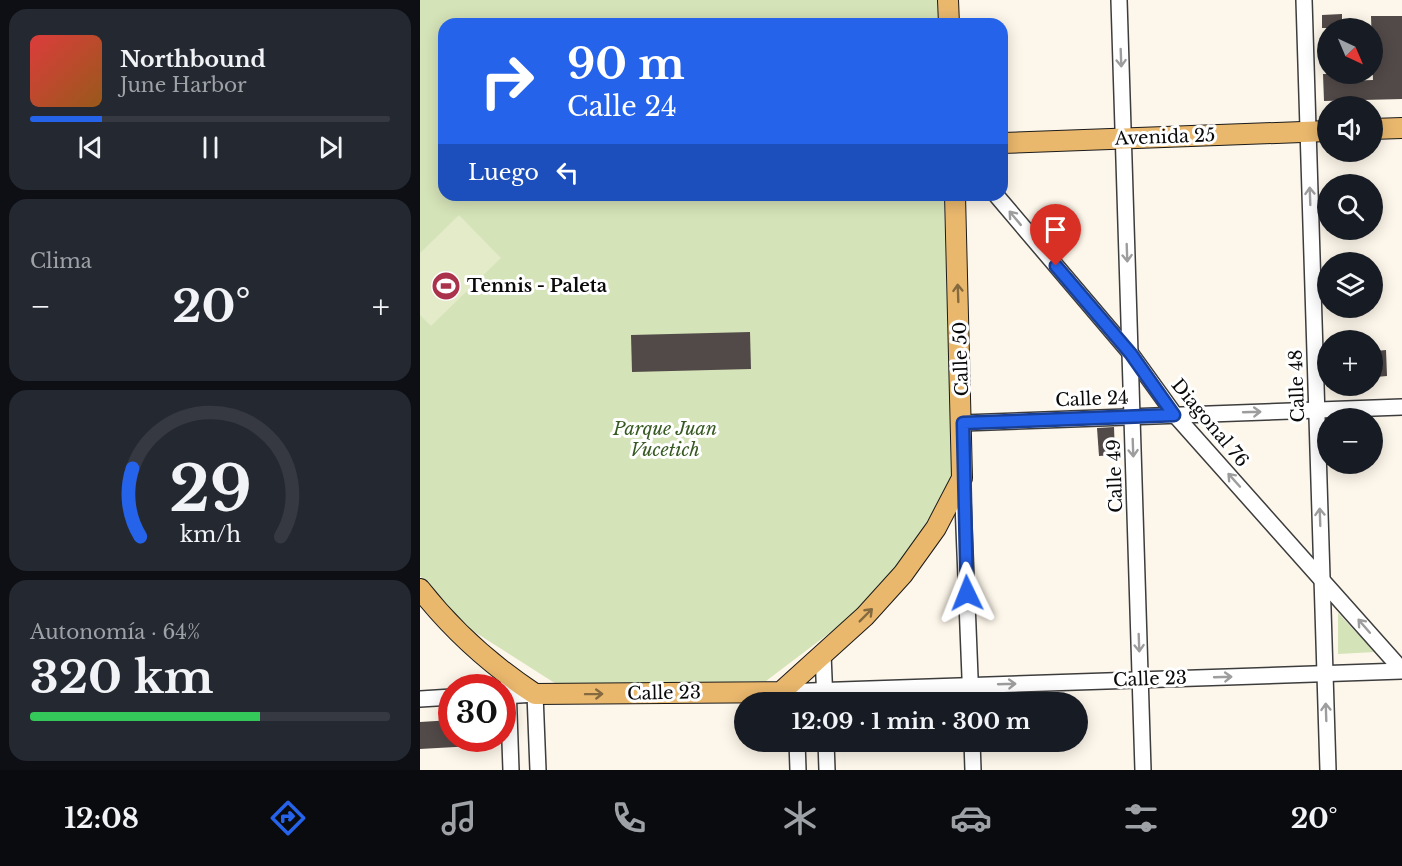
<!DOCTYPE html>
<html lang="es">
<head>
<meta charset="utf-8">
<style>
  :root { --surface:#171b24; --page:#242831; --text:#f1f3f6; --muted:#9ea1a6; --line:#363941; --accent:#2563eb }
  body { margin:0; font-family:"Libre Baskerville",serif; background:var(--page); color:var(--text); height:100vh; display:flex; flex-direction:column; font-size:22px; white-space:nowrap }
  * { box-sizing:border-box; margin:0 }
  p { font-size:20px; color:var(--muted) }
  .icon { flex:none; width:33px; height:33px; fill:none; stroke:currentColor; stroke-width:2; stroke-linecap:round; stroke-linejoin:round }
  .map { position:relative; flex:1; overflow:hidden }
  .details { display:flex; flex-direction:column; gap:9px; padding:9px; background:#0d0f14; width:420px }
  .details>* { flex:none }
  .top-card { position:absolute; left:18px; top:18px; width:570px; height:183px; border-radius:18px; box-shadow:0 3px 15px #0003; background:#2563eb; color:#fff; overflow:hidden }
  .needle { width:39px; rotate:136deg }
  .controls { position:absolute; left:897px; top:18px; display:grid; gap:12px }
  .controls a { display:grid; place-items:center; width:66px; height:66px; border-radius:50%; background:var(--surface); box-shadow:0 3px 15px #0003; font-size:30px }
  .speed { position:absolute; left:18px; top:674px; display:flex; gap:12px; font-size:30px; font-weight:700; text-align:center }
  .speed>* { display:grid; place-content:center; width:78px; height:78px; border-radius:50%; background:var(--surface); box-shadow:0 3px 15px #0003; line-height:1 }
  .speed .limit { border:9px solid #d22; background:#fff; color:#111 }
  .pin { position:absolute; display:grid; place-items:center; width:51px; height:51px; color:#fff; margin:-62px -26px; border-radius:50% 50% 50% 0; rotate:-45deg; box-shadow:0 0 6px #0007 }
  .pin .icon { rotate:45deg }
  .me { position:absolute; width:66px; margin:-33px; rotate:358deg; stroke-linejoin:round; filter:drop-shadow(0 0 4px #0008) }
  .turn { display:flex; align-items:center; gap:21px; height:126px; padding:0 30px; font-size:27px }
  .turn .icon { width:78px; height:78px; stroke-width:2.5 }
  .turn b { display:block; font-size:42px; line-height:51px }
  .then { display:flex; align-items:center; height:57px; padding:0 30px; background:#0003; gap:12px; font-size:22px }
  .big { font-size:45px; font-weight:700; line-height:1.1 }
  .details .tile { flex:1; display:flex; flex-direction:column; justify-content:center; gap:9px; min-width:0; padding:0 21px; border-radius:18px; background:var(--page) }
  .details .dial { align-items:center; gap:0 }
  .dial svg { height:156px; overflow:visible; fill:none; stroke:var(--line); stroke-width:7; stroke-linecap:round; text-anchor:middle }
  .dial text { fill:var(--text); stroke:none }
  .song { display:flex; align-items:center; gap:18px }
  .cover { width:72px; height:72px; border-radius:9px; background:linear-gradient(135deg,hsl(0 70% 55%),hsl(30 70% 35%)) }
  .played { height:6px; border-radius:3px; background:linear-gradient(90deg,var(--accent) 20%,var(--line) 20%) }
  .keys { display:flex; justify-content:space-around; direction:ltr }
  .heat { display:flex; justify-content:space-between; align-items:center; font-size:33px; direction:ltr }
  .charge { height:9px; border-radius:4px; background:linear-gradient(90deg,#34c759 64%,var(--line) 0) }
  .trip { position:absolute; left:314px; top:692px; width:354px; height:60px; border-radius:30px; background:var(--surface); box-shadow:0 3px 15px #0003; font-weight:700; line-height:60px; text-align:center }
  .tab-bar { display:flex; height:96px; justify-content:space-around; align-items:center; background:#090b0e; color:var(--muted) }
  .tab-bar .icon { width:42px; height:42px }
  .tab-bar .selected { color:var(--accent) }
  .tab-bar b { font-size:27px; color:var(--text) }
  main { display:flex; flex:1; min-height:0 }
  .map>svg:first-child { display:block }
  .green { fill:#d5e3b8 }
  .pitch { fill:#e4ebc9 }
  .building { fill:#524a48 }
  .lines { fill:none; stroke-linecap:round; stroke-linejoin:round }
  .minor-casing { stroke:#3d3d3d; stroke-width:18 }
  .major-casing { stroke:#1b1b1b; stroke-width:22 }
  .minor { stroke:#fff; stroke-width:15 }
  .major { stroke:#eab86d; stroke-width:20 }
  .oneway { stroke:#9d9d9d }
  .oneway2 { stroke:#856a40 }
  .route-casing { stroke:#184099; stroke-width:15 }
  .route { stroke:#2563eb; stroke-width:10 }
  .labels { text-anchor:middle; stroke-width:6; stroke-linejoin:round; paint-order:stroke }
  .street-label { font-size:18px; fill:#0a0a0a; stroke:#fff }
  .poi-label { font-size:18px; font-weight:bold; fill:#0a0a0a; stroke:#fff; text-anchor:start }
  .park-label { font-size:18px; font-style:italic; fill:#375a23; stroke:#fff }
</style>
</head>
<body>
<main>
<section class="details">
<div class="tile">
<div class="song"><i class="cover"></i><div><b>Northbound</b><p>June Harbor</p></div></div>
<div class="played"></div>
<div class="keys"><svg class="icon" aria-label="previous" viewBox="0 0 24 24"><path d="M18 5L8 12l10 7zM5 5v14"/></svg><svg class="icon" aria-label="pause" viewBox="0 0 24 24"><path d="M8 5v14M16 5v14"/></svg><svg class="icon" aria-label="next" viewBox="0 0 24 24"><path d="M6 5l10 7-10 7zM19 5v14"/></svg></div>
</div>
<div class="tile"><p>Clima</p>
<div class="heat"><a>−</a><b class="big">20°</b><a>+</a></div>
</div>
<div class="tile dial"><svg viewBox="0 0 100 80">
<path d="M14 69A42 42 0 1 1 86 69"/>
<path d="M14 69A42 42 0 0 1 10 34" stroke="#2563eb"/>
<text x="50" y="56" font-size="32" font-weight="700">29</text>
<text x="50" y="72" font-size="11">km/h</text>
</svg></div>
<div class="tile"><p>Autonomía · 64%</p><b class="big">320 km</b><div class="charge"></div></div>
</section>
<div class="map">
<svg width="982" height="770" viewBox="0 0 982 770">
  <rect width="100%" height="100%" fill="#fdf6ea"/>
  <!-- green -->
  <g class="green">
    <polygon points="0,0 519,0 519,24 24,24 24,195 524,195 532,483 457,597 346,681 141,687 36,620 0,576"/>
    <polygon points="918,613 955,652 918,654"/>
  </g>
  <!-- pitch -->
  <polygon class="pitch" points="39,215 81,258 11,326 0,315 0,253"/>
  <!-- building -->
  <g class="building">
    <polygon points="922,14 922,28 902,28 902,15"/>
    <polygon points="951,16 982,16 982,99 904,101 903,74 923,74 924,81 953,80"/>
    <polygon points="330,332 331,369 212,372 211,335"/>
    <polygon points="966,350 967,376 956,377 956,351"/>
    <polygon points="694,427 695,455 679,456 677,428"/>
    <polygon points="32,720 32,738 52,738 53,746 0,749 0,722"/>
  </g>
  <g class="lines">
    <!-- minor casing -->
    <g class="minor-casing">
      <g id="minor">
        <polyline points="699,0 723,770"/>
        <polyline points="884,0 908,770"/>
        <polyline points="576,195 711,354 755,415 982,670"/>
        <polyline points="543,423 982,407"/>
        <polyline points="542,478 551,702"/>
        <polyline points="403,654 405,702"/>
        <polyline points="88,685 91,770"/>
        <polyline points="361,692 982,671"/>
        <polyline points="82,696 115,694 118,770"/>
        <polyline points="0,699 32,697"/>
        <polyline points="377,741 378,770"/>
        <polyline points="406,741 407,770"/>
        <polyline points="552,741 553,770"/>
      </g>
    </g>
    <!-- major casing -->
    <g class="major-casing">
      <g id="major">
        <polyline points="528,0 529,24"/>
        <polyline points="952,129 982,128"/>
        <polyline points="582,143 908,131"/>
        <path d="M0,589C33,631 71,665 115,694L361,692L445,616L483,574L516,528L542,478L535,195"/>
      </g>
    </g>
    <!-- minor -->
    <use href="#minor" class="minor"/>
    <!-- major -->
    <use href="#major" class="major"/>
  </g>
  <!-- one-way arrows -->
  <defs><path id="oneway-shaft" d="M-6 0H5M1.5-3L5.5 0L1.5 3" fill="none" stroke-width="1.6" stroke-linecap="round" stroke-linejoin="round" transform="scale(1.5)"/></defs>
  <g class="oneway">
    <use href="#oneway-shaft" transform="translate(701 58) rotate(88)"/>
    <use href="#oneway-shaft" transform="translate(890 196) rotate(-92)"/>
    <use href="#oneway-shaft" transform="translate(595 218) rotate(-130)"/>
    <use href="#oneway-shaft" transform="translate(707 253) rotate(88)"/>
    <use href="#oneway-shaft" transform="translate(832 412) rotate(-2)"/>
    <use href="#oneway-shaft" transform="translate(713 448) rotate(88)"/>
    <use href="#oneway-shaft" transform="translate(814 480) rotate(-132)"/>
    <use href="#oneway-shaft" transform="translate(900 517) rotate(-92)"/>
    <use href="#oneway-shaft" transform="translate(944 626) rotate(-131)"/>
    <use href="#oneway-shaft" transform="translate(719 643) rotate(88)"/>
    <use href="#oneway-shaft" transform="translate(803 677) rotate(-2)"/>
    <use href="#oneway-shaft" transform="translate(587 684) rotate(-2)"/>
    <use href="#oneway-shaft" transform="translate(906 712) rotate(-92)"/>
  </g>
  <g class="oneway2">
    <use href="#oneway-shaft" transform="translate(538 293) rotate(-92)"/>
    <use href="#oneway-shaft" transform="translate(446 615) rotate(-45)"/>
    <use href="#oneway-shaft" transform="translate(174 694) rotate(-1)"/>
  </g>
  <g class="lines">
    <!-- route casing -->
    <g class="route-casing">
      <polyline id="route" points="547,593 543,423 754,415 711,354 636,266"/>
    </g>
    <!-- route -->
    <use href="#route" class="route"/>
  </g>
  <!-- icons -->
  <defs>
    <g id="stadium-disc" transform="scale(1.5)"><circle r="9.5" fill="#aa324a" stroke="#fff"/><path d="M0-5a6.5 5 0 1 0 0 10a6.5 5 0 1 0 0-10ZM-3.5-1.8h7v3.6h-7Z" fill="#fff"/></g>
  </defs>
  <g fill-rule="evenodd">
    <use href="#stadium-disc" x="26" y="286"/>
  </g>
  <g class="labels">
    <!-- street labels -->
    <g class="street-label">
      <text transform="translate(745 137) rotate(-2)" y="6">Avenida 25</text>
      <text transform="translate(541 359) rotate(-92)" y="6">Calle 50</text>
      <text transform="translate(877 386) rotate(-92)" y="6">Calle 48</text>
      <text transform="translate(672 399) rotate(-2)" y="6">Calle 24</text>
      <text transform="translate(790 423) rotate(50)" y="6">Diagonal 76</text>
      <text transform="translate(695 476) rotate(-92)" y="6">Calle 49</text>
      <text transform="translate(730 679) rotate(-2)" y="6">Calle 23</text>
      <text transform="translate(244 693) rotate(-1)" y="6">Calle 23</text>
    </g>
    <!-- poi labels -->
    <g class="poi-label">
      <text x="47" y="292">Tennis - Paleta</text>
    </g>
    <!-- park labels -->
    <g class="park-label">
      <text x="245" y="435">Parque Juan<tspan x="245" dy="21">Vucetich</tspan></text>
    </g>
  </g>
</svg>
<div class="controls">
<a><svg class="needle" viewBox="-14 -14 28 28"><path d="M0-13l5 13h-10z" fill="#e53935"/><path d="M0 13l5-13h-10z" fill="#9ea1a6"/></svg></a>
<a><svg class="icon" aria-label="sound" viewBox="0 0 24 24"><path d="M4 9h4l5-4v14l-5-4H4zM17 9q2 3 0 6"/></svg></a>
<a><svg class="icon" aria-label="search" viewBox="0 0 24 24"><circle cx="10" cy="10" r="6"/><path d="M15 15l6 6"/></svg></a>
<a><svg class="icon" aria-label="layers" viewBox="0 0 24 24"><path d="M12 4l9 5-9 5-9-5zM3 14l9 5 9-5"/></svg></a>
<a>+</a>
<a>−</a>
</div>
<div class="speed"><div class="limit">30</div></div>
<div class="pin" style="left:636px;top:266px;background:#d93025"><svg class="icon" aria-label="arrive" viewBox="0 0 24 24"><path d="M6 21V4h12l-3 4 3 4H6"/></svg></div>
<svg class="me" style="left:547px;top:593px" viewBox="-20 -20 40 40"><path d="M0-17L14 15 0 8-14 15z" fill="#2563eb" stroke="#fff" stroke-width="4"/></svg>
<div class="trip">12:09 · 1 min · 300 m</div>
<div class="top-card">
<div class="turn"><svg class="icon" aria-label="right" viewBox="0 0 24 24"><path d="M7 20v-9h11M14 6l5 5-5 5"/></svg><div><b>90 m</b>Calle 24</div></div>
<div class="then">Luego<svg class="icon" aria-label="left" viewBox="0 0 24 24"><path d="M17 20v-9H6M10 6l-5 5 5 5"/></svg></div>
</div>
</div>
</main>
<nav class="tab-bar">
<b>12:08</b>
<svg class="icon selected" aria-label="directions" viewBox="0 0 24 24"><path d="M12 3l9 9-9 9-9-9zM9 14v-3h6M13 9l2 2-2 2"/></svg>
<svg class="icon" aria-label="music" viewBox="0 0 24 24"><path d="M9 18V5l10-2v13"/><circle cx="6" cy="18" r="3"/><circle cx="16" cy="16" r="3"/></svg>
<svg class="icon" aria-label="phone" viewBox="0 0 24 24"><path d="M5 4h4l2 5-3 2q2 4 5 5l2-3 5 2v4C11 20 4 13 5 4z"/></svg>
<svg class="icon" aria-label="climate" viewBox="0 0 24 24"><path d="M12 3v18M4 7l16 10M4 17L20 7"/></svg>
<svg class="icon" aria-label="car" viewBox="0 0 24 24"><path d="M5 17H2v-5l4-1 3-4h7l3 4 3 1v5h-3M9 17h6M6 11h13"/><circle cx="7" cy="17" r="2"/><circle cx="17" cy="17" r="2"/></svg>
<svg class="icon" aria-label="filters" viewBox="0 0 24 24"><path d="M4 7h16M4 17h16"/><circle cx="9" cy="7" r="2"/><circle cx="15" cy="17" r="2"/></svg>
<b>20°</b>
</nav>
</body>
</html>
